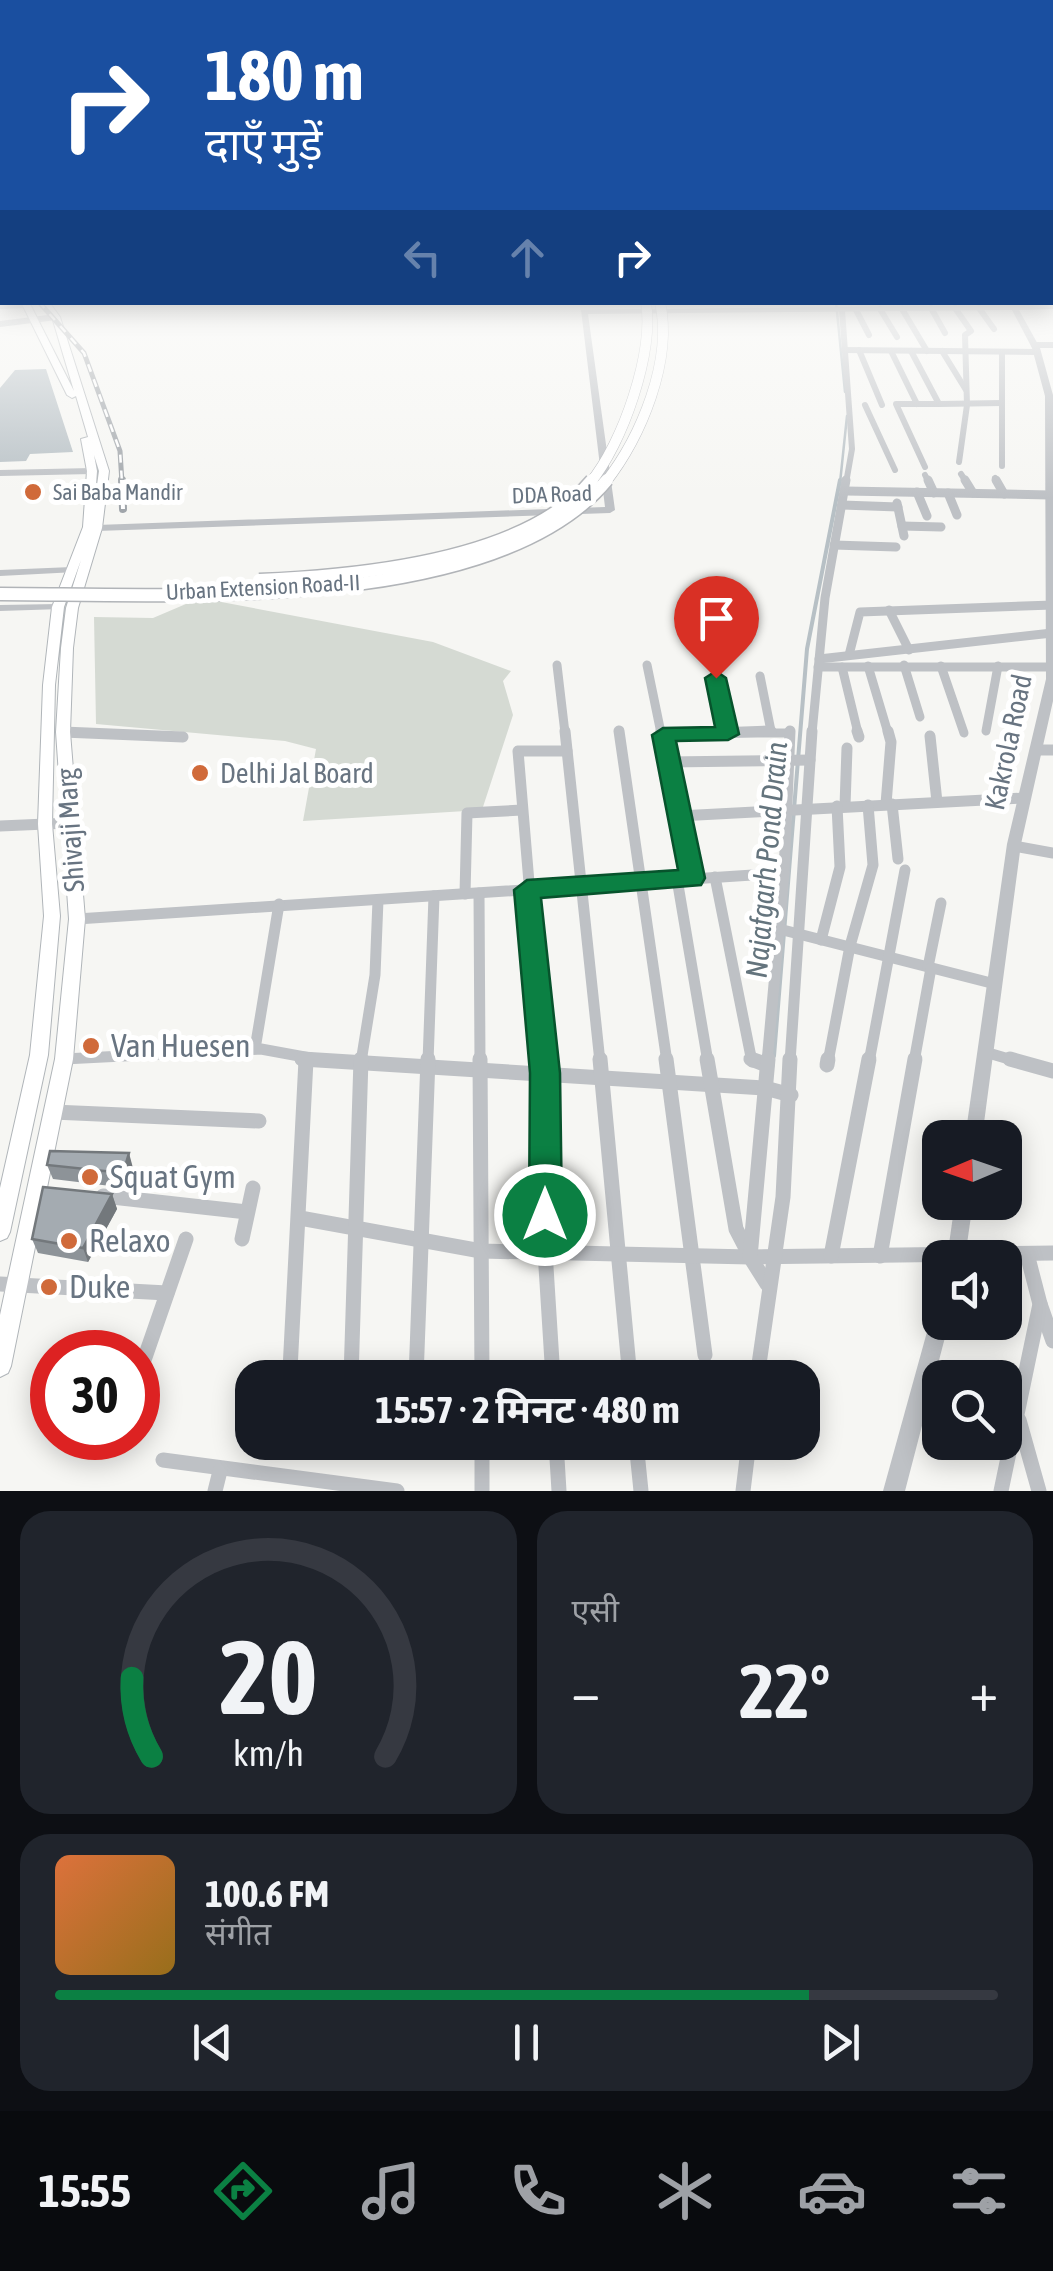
<!DOCTYPE html>
<html lang="hi">
<head>
<meta charset="utf-8">
<style>
  :root { --surface:#171b24; --page:#20242c; --text:#f1f3f6; --muted:#9ea1a6; --line:#363941; --accent:#0b8043 }
  body { margin:0; font-family:"Asap Condensed","Noto Sans Devanagari",sans-serif; background:var(--page); color:var(--text); height:100vh; display:flex; flex-direction:column; font-size:38px; white-space:nowrap }
  * { box-sizing:border-box; margin:0 }
  p { font-size:32px; color:var(--muted) }
  .icon { flex:none; width:55px; height:55px; fill:none; stroke:currentColor; stroke-width:2; stroke-linecap:round; stroke-linejoin:round }
  .map { position:relative; height:1491px; overflow:hidden }
  .panel { display:flex; flex-direction:column; gap:20px; padding:20px; background:#0d0f14; flex:1 }
  .panel>* { flex:none }
  .top-card { position:absolute; left:0px; top:0px; width:1055px; height:305px; box-shadow:0 5px 25px #0003; background:#1a4fa0; color:#fff; overflow:hidden }
  .needle { width:65px; rotate:268deg }
  .tools { position:absolute; left:922px; top:1120px; display:grid; gap:20px }
  .tools a { display:grid; place-items:center; width:100px; height:100px; border-radius:20px; background:var(--surface); box-shadow:0 5px 25px #0003; font-size:50px }
  .speed { position:absolute; left:30px; top:1330px; display:flex; gap:20px; font-size:50px; font-weight:700; text-align:center }
  .speed>* { display:grid; place-content:center; width:130px; height:130px; border-radius:50%; background:var(--surface); box-shadow:0 5px 25px #0003; line-height:1 }
  .speed .limit { border:15px solid #d22; background:#fff; color:#111 }
  .pin { position:absolute; display:grid; place-items:center; width:85px; height:85px; color:#fff; margin:-102px -42px; border-radius:50% 50% 50% 0; rotate:-45deg; box-shadow:0 0 10px #0007 }
  .pin .icon { rotate:45deg }
  .me { position:absolute; width:110px; margin:-55px; rotate:0deg; stroke-linejoin:round; filter:drop-shadow(0 0 8px #0008) }
  .turn { display:flex; align-items:center; gap:35px; height:210px; padding:0 40px; font-size:45px }
  .turn .icon { width:130px; height:130px; stroke-width:2.5 }
  .turn b { display:block; font-size:70px; line-height:85px }
  .lanes { display:flex; align-items:center; height:95px; padding:0 40px; background:#0003; justify-content:center; gap:50px; direction:ltr }
  .lanes .off { opacity:.35 }
  .big { font-size:75px; font-weight:700; line-height:1.1 }
  .panel .widget { flex:1; display:flex; flex-direction:column; justify-content:center; gap:15px; min-width:0; padding:0 35px; border-radius:30px; background:var(--page) }
  .panel .dial { align-items:center; gap:0 }
  .dial svg { height:260px; overflow:visible; fill:none; stroke:var(--line); stroke-width:7; stroke-linecap:round; text-anchor:middle }
  .dial text { fill:var(--text); stroke:none }
  .song { display:flex; align-items:center; gap:30px }
  .cover { width:120px; height:120px; border-radius:15px; background:linear-gradient(135deg,hsl(20 70% 55%),hsl(40 70% 35%)) }
  .played { height:10px; border-radius:5px; background:linear-gradient(90deg,var(--accent) 80%,var(--line) 80%) }
  .keys { display:flex; justify-content:space-around; direction:ltr }
  .heat { display:flex; justify-content:space-between; align-items:center; font-size:55px; direction:ltr }
  .panel .tiles { flex:1; display:grid; gap:20px; grid-template-columns:1fr 1fr }
  .widget:last-child { grid-column:span 2 }
  .trip { position:absolute; left:235px; top:1360px; width:585px; height:100px; border-radius:30px; background:var(--surface); box-shadow:0 5px 25px #0003; font-weight:700; line-height:100px; text-align:center }
  .menu { display:flex; height:160px; justify-content:space-around; align-items:center; background:#090b0e; color:var(--muted) }
  .menu .icon { width:70px; height:70px }
  .menu .current { color:var(--accent) }
  .menu b { font-size:45px; color:var(--text) }
  .map>svg:first-child { display:block }
  .green { fill:#d5dad3 }
  .water { fill:#b7c0c5 }
  .lines { fill:none; stroke-linecap:round; stroke-linejoin:round }
  .stream-far1 { stroke:#b7c0c5; stroke-width:2.5 }
  .stream { stroke:#b7c0c5; stroke-width:4 }
  .secondary-casing { stroke:#b0b5b9; stroke-width:2 }
  .minor-far3 { stroke:#bec1c5; stroke-width:6 }
  .minor-far2 { stroke:#bec1c5; stroke-width:9 }
  .minor-far1 { stroke:#bec1c5; stroke-width:11 }
  .minor { stroke:#bec1c5; stroke-width:15 }
  .tertiary { fill:#bec1c5; fill-rule:evenodd }
  .secondary { fill:#fff; fill-rule:evenodd }
  .rail-far1-casing { stroke:#a0a5aa; stroke-width:5 }
  .rail-casing { stroke:#a0a5aa; stroke-width:8 }
  .rail-far1 { stroke:#fff; stroke-width:2.5; stroke-dasharray:8; stroke-linecap:butt }
  .rail { stroke:#fff; stroke-width:4; stroke-dasharray:10; stroke-linecap:butt }
  .trunk-bridge-far1-casing { stroke:#b1b4b8; stroke-width:11; stroke-linecap:butt }
  .trunk-bridge-casing { stroke:#b1b4b8; stroke-width:15; stroke-linecap:butt }
  .trunk-bridge-far1 { stroke:#fff; stroke-width:10 }
  .trunk-bridge { stroke:#fff; stroke-width:12 }
  .wall { fill:#8d9398 }
  .shaded-wall { fill:#73787c }
  .building { fill:#a4abb1; stroke:#73787c; stroke-width:2.5 }
  .route { fill:#0b8043; stroke:#07532c; stroke-width:2.5 }
  .poi-dot { fill:#d06a3a; stroke:#fff; stroke-width:4 }
  .labels { text-anchor:middle; stroke-width:10; stroke-linejoin:round; paint-order:stroke }
  .far-poi-label { font-size:22px; fill:#687481; stroke:#fff; text-anchor:start }
  .far-street-label { font-size:22px; fill:#687481; stroke:#fff }
  .street-label { font-size:28px; fill:#687481; stroke:#fff }
  .poi-label { font-size:28px; fill:#687481; stroke:#fff; text-anchor:start }
  .water-label { font-size:30px; font-style:italic; fill:#64747d; stroke:#fff }
  .near-poi-label { font-size:32px; fill:#687481; stroke:#fff; text-anchor:start }
</style>
</head>
<body>
<div class="map">
<svg width="1053" height="1491" viewBox="0 0 1053 1491">
  <rect width="100%" height="100%" fill="#f6f6f3"/>
  <!-- green -->
  <polygon class="green" points="200,598 433,642 511,671 503,681 513,715 482,810 303,821 316,749 285,741 96,724 94,617 153,618"/>
  <!-- water -->
  <polygon class="water" points="46,369 73,452 30,454 26,461 0,462 0,388 15,370"/>
  <g class="lines">
    <!-- stream-far1 -->
    <g class="stream-far1">
      <polyline points="836,302 845,392"/>
      <polyline points="840,483 847,416"/>
    </g>
    <!-- stream -->
    <polyline class="stream" points="774,1056 807,649 840,480"/>
    <!-- secondary casing -->
    <g class="secondary-casing">
      <path id="secondary" d="M21,302H29L74,391L52,317L41,302H49L60,317L109,471L102,528L78,608L73,648L70,732L85,919L73,1059L11,1366L8,1373L0,1377V1315L55,1059L69,919L56,732L61,648L66,608L81,560L64,607L55,685L52,824L60,916L48,1055L10,1232L7,1238L0,1241V1188L30,1055L44,916L38,824L43,685L52,607L83,527L87,471L81,439L88,437L76,396L72,398L67,395ZM94,455L99,471L95,499L97,471Z"/>
    </g>
    <!-- minor-far3 -->
    <g class="minor-far3">
      <polyline points="0,306 27,305"/>
      <polyline points="931,308 945,333"/>
      <polyline points="955,308 971,331 965,335 967,405 959,462"/>
      <polyline points="979,308 994,329"/>
      <polyline points="880,309 897,337"/>
      <polyline points="902,309 927,351"/>
      <polyline points="842,310 852,449 846,483"/>
      <polyline points="856,310 869,335"/>
      <polyline points="0,324 56,317"/>
      <polyline points="1034,345 1053,345"/>
      <polyline points="844,350 1037,352"/>
      <polyline points="859,350 882,405"/>
      <polyline points="891,351 917,404"/>
      <polyline points="911,351 939,404 896,404 925,467"/>
      <polyline points="942,351 966,390"/>
      <polyline points="1002,352 1002,466"/>
      <polyline points="939,404 1002,403"/>
      <polyline points="865,405 895,470"/>
      <polyline points="0,473 92,471"/>
      <polyline points="961,474 967,483"/>
      <polyline points="925,475 929,483"/>
      <polyline points="995,478 998,483"/>
    </g>
    <!-- minor-far2 -->
    <g class="minor-far2">
      <polyline points="928,480 934,493"/>
      <polyline points="965,480 973,493"/>
      <polyline points="996,480 1004,494"/>
      <polyline points="846,491 1050,495"/>
      <polyline points="917,492 927,516"/>
      <polyline points="948,493 957,515"/>
      <polyline points="897,503 904,536"/>
      <polyline points="842,505 898,507"/>
      <polyline points="902,526 941,527"/>
      <polyline points="834,545 896,547"/>
      <polyline points="889,610 909,650"/>
      <polyline points="849,655 860,612 1053,605"/>
      <polyline points="819,659 1052,633"/>
      <polyline points="557,665 565,733"/>
      <polyline points="647,665 661,733"/>
      <polyline points="904,665 920,717"/>
      <polyline points="868,666 888,733"/>
      <polyline points="941,666 964,733"/>
      <polyline points="818,667 1052,667"/>
      <polyline points="842,667 858,733"/>
      <polyline points="760,676 771,731"/>
      <polyline points="716,677 727,733"/>
      <polyline points="986,731 998,666"/>
      <polyline points="63,732 93,733"/>
      <polyline points="707,733 790,733"/>
      <polyline points="812,733 825,598 846,480"/>
    </g>
    <!-- minor-far1 -->
    <g class="minor-far1">
      <polyline points="565,731 600,1062"/>
      <polyline points="619,731 667,1062"/>
      <polyline points="661,731 692,878"/>
      <polyline points="857,731 859,737"/>
      <polyline points="63,732 183,737"/>
      <polyline points="663,735 771,731"/>
      <polyline points="930,736 937,802"/>
      <polyline points="1036,750 1053,750"/>
      <polyline points="668,762 810,760"/>
      <polyline points="886,804 891,742 888,731"/>
      <polyline points="892,804 898,859"/>
      <polyline points="845,806 847,748"/>
      <polyline points="679,816 1025,798"/>
      <polyline points="0,826 69,823"/>
      <polyline points="1014,846 1053,853"/>
      <polyline points="784,873 790,731"/>
      <polyline points="715,877 752,1062"/>
      <polyline points="677,879 708,1062"/>
      <polyline points="479,893 480,1062"/>
      <polyline points="465,894 467,813 522,810"/>
      <polyline points="77,919 784,873 767,1062"/>
      <polyline points="779,929 995,984"/>
      <polyline points="821,940 840,867 837,806"/>
      <polyline points="928,967 941,903"/>
      <polyline points="255,1049 279,904"/>
      <polyline points="985,1052 1019,1062"/>
      <polyline points="64,1059 261,1049 332,1062"/>
      <polyline points="361,1062 375,975 378,900"/>
      <polyline points="428,1062 434,896"/>
      <polyline points="544,1062 518,751 567,751"/>
      <polyline points="790,1062 812,731"/>
      <polyline points="828,1062 850,946 873,865 868,805"/>
      <polyline points="869,1062 905,870"/>
      <polyline points="914,1062 931,968"/>
    </g>
    <!-- minor -->
    <g class="minor">
      <polyline points="302,1059 765,1088 791,1095"/>
      <polyline points="480,1059 482,1378"/>
      <polyline points="544,1059 545,1251 553,1378"/>
      <polyline points="600,1059 630,1378"/>
      <polyline points="666,1059 705,1355"/>
      <polyline points="707,1059 736,1229 750,1256"/>
      <polyline points="751,1059 767,1065"/>
      <polyline points="1010,1059 1053,1071"/>
      <polyline points="827,1065 828,1059"/>
      <polyline points="53,1112 259,1121"/>
      <polyline points="103,1196 247,1212"/>
      <polyline points="300,1218 481,1251 750,1257 1053,1253"/>
      <polyline points="242,1239 253,1188"/>
      <polyline points="831,1256 869,1059"/>
      <polyline points="880,1256 915,1059"/>
      <polyline points="0,1284 167,1293"/>
      <polyline points="767,1284 750,1257 768,1059"/>
      <polyline points="1040,1304 1053,1341"/>
      <polyline points="143,1363 186,1239"/>
      <polyline points="301,1378 290,1370 306,1060"/>
      <polyline points="351,1378 361,1059"/>
      <polyline points="416,1378 428,1059"/>
      <polyline points="757,1378 783,1197 790,1059"/>
      <polyline points="1019,1420 1039,1491"/>
      <polyline points="482,1442 482,1491"/>
      <polyline points="556,1442 559,1491"/>
      <polyline points="636,1442 641,1491"/>
      <polyline points="163,1460 397,1491"/>
      <polyline points="215,1491 220,1471"/>
      <polyline points="743,1491 749,1442"/>
      <polyline points="1001,1491 1040,1304 1027,1254"/>
    </g>
    <!-- tertiary -->
    <g class="tertiary">
      <polygon points="1010,303 1053,305 1053,309 1019,310 1040,348 1053,395 1053,701 1021,844 982,1138 965,1138 1007,844 1046,679 1045,396 1032,348 1012,310 588,314 615,510 610,513 97,531 92,528 97,525 605,507 581,310 1009,305"/>
      <polygon points="72,567 77,570 76,572 0,576 0,570"/>
      <polygon points="58,604 63,607 62,609 0,611 0,605"/>
      <polygon points="955,1202 973,1202 965,1258 947,1258"/>
      <polygon points="940,1312 940,1322 949,1322 905,1491 883,1491 930,1321 933,1315"/>
    </g>
    <!-- secondary -->
    <use href="#secondary" class="secondary"/>
    <!-- rail-far1 casing -->
    <g class="rail-far1-casing">
      <polyline id="rail-far1" points="39,302 84,353 120,451 122,483"/>
    </g>
    <!-- rail casing -->
    <g class="rail-casing">
      <polyline id="rail" points="122,480 123,509"/>
    </g>
    <!-- rail-far1 -->
    <use href="#rail-far1" class="rail-far1"/>
    <!-- rail -->
    <use href="#rail" class="rail"/>
    <!-- trunk-bridge-far1 casing -->
    <g class="trunk-bridge-far1-casing">
      <g id="trunk-bridge-far1">
        <path d="M590,483C623,443 654,353 646,302"/>
        <path d="M605,483C641,437 673,361 660,302"/>
      </g>
    </g>
    <!-- trunk-bridge casing -->
    <g class="trunk-bridge-casing">
      <g id="trunk-bridge">
        <path d="M259,580C357,576 525,561 592,480"/>
        <path d="M0,594C164,594 494,616 607,480"/>
      </g>
    </g>
    <!-- trunk-bridge-far1 -->
    <use href="#trunk-bridge-far1" class="trunk-bridge-far1"/>
    <!-- trunk-bridge -->
    <use href="#trunk-bridge" class="trunk-bridge"/>
  </g>
  <!-- wall -->
  <g class="wall">
    <polygon points="47,1165 133,1168 127,1188 53,1179"/>
    <polygon points="112,1194 117,1209 88,1262 38,1253 32,1239"/>
  </g>
  <!-- shaded-wall -->
  <g class="shaded-wall">
    <polygon points="129,1153 133,1168 127,1188 123,1173"/>
    <polygon points="112,1194 117,1209 88,1262 83,1248"/>
  </g>
  <!-- building -->
  <g class="building">
    <polygon points="50,1151 129,1153 123,1173 47,1165"/>
    <polygon points="43,1187 112,1194 83,1248 32,1239"/>
  </g>
  <!-- sky -->
  <linearGradient id="sky" x2="0" y2="1"><stop stop-color="#94b9da"/><stop offset="0.58" stop-color="#fbfbfa"/><stop offset="1" stop-color="#fbfbfa" stop-opacity="0"/></linearGradient>
  <rect width="1053" height="499" fill="url(#sky)"/>
  <!-- route -->
  <polygon class="route" points="716,671 726,678 739,734 728,740 676,741 705,878 701,885 541,898 560,1073 562,1215 557,1226 545,1230 534,1226 529,1215 530,1073 514,890 527,880 678,870 652,735 663,728 715,727 705,678"/>
  <!-- markers -->
  <g class="poi-dot">
    <circle cx="33" cy="492" r="10"/>
    <circle cx="200" cy="773" r="10"/>
    <circle cx="91" cy="1046" r="10"/>
    <circle cx="90" cy="1177" r="10"/>
    <circle cx="69" cy="1241" r="10"/>
    <circle cx="49" cy="1287" r="10"/>
  </g>
  <g class="labels">
    <!-- far-poi labels -->
    <g class="far-poi-label">
      <text x="53" y="500">Sai Baba Mandir</text>
    </g>
    <!-- far-street labels -->
    <g class="far-street-label">
      <text transform="translate(552 494) rotate(-2)" y="8">DDA Road</text>
      <text transform="translate(263 587) rotate(-3)" y="8">Urban Extension Road-II</text>
    </g>
    <!-- street labels -->
    <g class="street-label">
      <text transform="translate(1008 742) rotate(-78)" y="10">Kakrola Road</text>
      <text transform="translate(70 830) rotate(-94)" y="10">Shivaji Marg</text>
    </g>
    <!-- poi labels -->
    <g class="poi-label">
      <text x="220" y="783">Delhi Jal Board</text>
    </g>
    <!-- water labels -->
    <g class="water-label">
      <text transform="translate(767 860) rotate(-85)" y="10">Najafgarh Pond Drain</text>
    </g>
    <!-- near-poi labels -->
    <g class="near-poi-label">
      <text x="111" y="1057">Van Huesen</text>
      <text x="110" y="1188">Squat Gym</text>
      <text x="89" y="1252">Relaxo</text>
      <text x="69" y="1298">Duke</text>
    </g>
  </g>
</svg>
<div class="tools">
<a><svg class="needle" viewBox="-14 -14 28 28"><path d="M0-13l5 13h-10z" fill="#e53935"/><path d="M0 13l5-13h-10z" fill="#9ea1a6"/></svg></a>
<a><svg class="icon" aria-label="sound" viewBox="0 0 24 24"><path d="M4 9h4l5-4v14l-5-4H4zM17 9q2 3 0 6"/></svg></a>
<a><svg class="icon" aria-label="search" viewBox="0 0 24 24"><circle cx="10" cy="10" r="6"/><path d="M15 15l6 6"/></svg></a>
</div>
<div class="speed"><div class="limit">30</div></div>
<div class="pin" style="left:716px;top:678px;background:#d93025"><svg class="icon" aria-label="arrive" viewBox="0 0 24 24"><path d="M6 21V4h12l-3 4 3 4H6"/></svg></div>
<svg class="me" style="left:545px;top:1215px" viewBox="-20 -20 40 40"><circle r="17" fill="#0b8043" stroke="#fff" stroke-width="3"/><path d="M0-11L8 9 0 5-8 9z" fill="#fff"/></svg>
<div class="trip">15:57 · 2 मिनट · 480 m</div>
<div class="top-card">
<div class="turn"><svg class="icon" aria-label="right" viewBox="0 0 24 24"><path d="M7 20v-9h11M14 6l5 5-5 5"/></svg><div><b>180 m</b>दाएँ मुड़ें</div></div>
<div class="lanes"><svg class="icon off" aria-label="left" viewBox="0 0 24 24"><path d="M17 20v-9H6M10 6l-5 5 5 5"/></svg><svg class="icon off" aria-label="ahead" viewBox="0 0 24 24"><path d="M12 20V5M6 11l6-6 6 6"/></svg><svg class="icon" aria-label="right" viewBox="0 0 24 24"><path d="M7 20v-9h11M14 6l5 5-5 5"/></svg></div>
</div>
</div>
<section class="panel">
<div class="tiles">
<div class="widget dial"><svg viewBox="0 0 100 80">
<path d="M14 69A42 42 0 1 1 86 69"/>
<path d="M14 69A42 42 0 0 1 8 45" stroke="#0b8043"/>
<text x="50" y="56" font-size="32" font-weight="700">20</text>
<text x="50" y="72" font-size="11">km/h</text>
</svg></div>
<div class="widget"><p>एसी</p>
<div class="heat"><a>−</a><b class="big">22°</b><a>+</a></div>
</div>
<div class="widget">
<div class="song"><i class="cover"></i><div><b>100.6 FM</b><p>संगीत</p></div></div>
<div class="played"></div>
<div class="keys"><svg class="icon" aria-label="previous" viewBox="0 0 24 24"><path d="M18 5L8 12l10 7zM5 5v14"/></svg><svg class="icon" aria-label="pause" viewBox="0 0 24 24"><path d="M8 5v14M16 5v14"/></svg><svg class="icon" aria-label="next" viewBox="0 0 24 24"><path d="M6 5l10 7-10 7zM19 5v14"/></svg></div>
</div>
</div>
</section>
<nav class="menu">
<b>15:55</b>
<svg class="icon current" aria-label="directions" viewBox="0 0 24 24"><path d="M12 3l9 9-9 9-9-9zM9 14v-3h6M13 9l2 2-2 2"/></svg>
<svg class="icon" aria-label="music" viewBox="0 0 24 24"><path d="M9 18V5l10-2v13"/><circle cx="6" cy="18" r="3"/><circle cx="16" cy="16" r="3"/></svg>
<svg class="icon" aria-label="phone" viewBox="0 0 24 24"><path d="M5 4h4l2 5-3 2q2 4 5 5l2-3 5 2v4C11 20 4 13 5 4z"/></svg>
<svg class="icon" aria-label="climate" viewBox="0 0 24 24"><path d="M12 3v18M4 7l16 10M4 17L20 7"/></svg>
<svg class="icon" aria-label="car" viewBox="0 0 24 24"><path d="M5 17H2v-5l4-1 3-4h7l3 4 3 1v5h-3M9 17h6M6 11h13"/><circle cx="7" cy="17" r="2"/><circle cx="17" cy="17" r="2"/></svg>
<svg class="icon" aria-label="filters" viewBox="0 0 24 24"><path d="M4 7h16M4 17h16"/><circle cx="9" cy="7" r="2"/><circle cx="15" cy="17" r="2"/></svg>
</nav>
</body>
</html>
